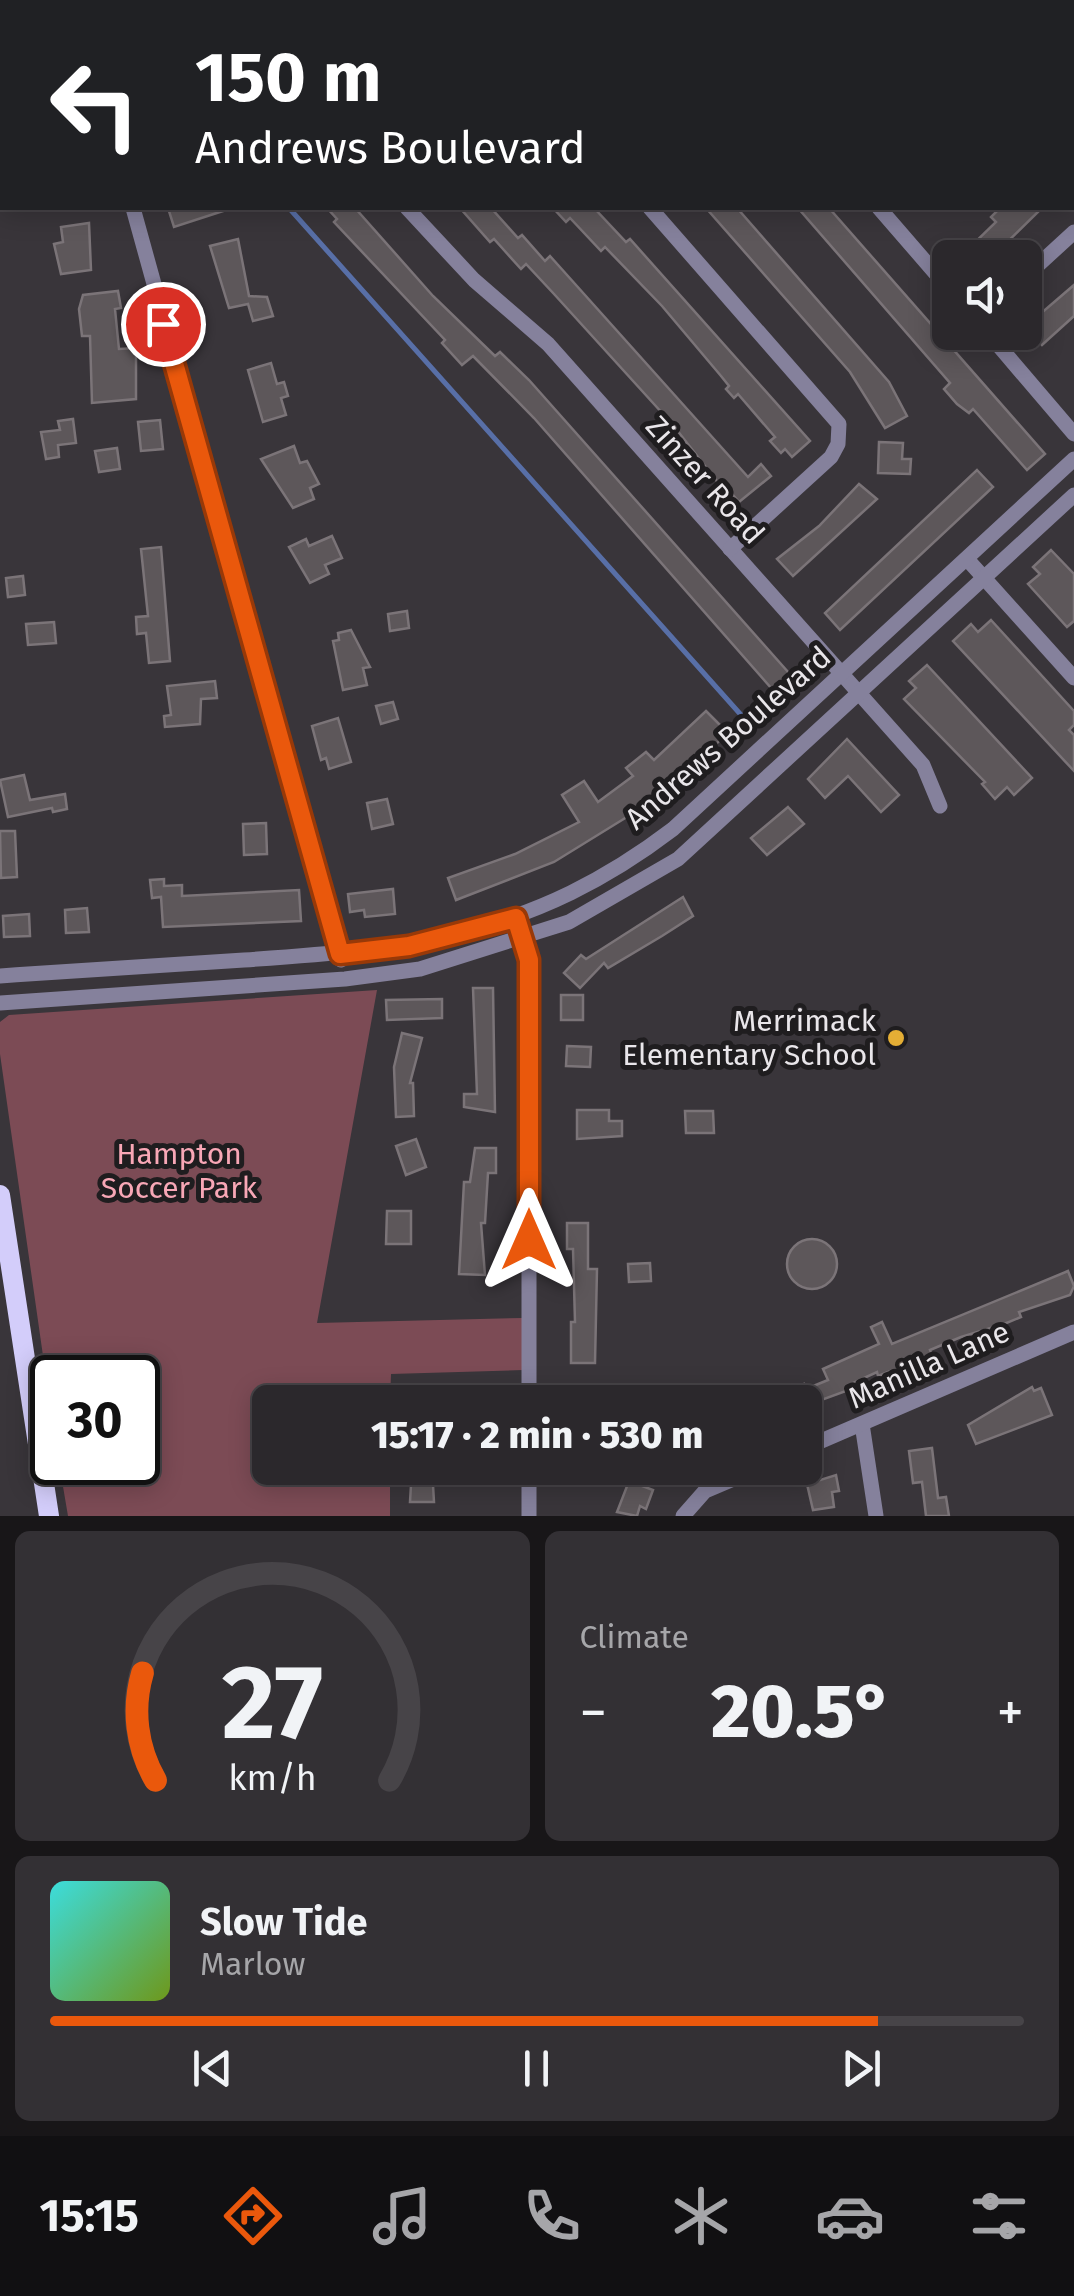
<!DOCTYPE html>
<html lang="en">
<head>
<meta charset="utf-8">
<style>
  :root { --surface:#2b282c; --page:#333034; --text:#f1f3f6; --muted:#a6a6a9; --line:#474448; --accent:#ea580c }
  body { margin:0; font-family:"Fira Sans",sans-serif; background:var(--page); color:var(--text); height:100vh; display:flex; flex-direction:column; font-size:38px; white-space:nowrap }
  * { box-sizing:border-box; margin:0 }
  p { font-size:32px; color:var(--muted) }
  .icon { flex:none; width:55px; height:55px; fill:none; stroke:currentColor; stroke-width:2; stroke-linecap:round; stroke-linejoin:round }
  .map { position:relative; height:1516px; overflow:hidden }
  .drawer { display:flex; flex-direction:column; gap:15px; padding:15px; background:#181618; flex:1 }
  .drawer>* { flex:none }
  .hud { position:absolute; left:0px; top:0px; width:1075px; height:210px; box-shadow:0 5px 25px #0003,0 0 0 2px var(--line); background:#202124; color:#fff; overflow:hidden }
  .tools { position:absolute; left:932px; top:240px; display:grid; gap:20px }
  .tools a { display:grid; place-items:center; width:110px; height:110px; border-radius:15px; background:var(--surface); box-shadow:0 5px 25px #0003,0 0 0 2px var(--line); font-size:50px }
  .speed { position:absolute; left:30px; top:1355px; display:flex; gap:20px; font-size:50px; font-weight:700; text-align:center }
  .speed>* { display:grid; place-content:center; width:130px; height:130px; border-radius:50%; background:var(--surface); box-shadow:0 5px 25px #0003,0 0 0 2px var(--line); line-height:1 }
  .speed .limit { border:5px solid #111; border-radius:15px; background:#fff; color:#111 }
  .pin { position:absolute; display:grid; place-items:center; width:85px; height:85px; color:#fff; margin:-42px; border:5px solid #fff; border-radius:50%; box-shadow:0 2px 10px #0007 }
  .me { position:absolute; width:110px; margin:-55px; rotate:0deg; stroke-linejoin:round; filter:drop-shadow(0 0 8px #0008) }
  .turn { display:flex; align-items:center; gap:35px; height:210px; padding:0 30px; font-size:45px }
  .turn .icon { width:130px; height:130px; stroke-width:2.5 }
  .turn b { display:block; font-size:70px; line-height:85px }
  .big { font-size:75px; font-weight:800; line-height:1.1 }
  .drawer .tile { flex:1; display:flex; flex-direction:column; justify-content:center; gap:15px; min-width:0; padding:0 35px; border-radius:15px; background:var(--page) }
  .drawer .dial { align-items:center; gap:0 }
  .dial svg { height:260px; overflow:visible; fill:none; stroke:var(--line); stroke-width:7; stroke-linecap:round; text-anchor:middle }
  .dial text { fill:var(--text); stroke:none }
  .song { display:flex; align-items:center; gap:30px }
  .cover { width:120px; height:120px; border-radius:15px; background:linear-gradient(135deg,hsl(180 70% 55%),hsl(80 70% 35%)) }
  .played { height:10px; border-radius:5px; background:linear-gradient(90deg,var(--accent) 85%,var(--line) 85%) }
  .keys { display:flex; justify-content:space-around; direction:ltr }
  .heat { display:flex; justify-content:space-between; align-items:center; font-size:55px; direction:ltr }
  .drawer .tiles { flex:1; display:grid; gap:15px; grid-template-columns:1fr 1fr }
  .tile:last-child { grid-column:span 2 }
  .trip { position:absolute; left:252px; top:1385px; width:570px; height:100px; border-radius:15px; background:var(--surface); box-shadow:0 5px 25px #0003,0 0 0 2px var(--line); font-weight:800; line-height:100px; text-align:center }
  .menu { display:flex; height:160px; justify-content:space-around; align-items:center; background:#111012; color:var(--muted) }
  .menu .icon { width:70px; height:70px }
  .menu .active { color:var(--accent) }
  .menu b { font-size:45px; color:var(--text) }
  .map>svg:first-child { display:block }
  .green { fill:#7c4b55 }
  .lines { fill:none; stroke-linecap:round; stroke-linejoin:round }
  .stream { stroke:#586fa7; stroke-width:5 }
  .building { fill:#5d575a; stroke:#7b7478; stroke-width:2.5 }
  .minor { stroke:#85819c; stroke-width:15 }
  .major { stroke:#d3cdfa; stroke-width:20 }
  .route-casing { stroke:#983908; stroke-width:25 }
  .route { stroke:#ea580c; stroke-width:18 }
  .poi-dot { fill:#e4ae35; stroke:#1f1d1f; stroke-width:4 }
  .labels { text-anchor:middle; stroke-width:10; stroke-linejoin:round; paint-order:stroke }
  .street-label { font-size:30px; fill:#e9e6ea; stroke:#1f1d1f }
  .poi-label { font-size:30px; fill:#e9e6ea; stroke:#1f1d1f; text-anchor:end }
  .park-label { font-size:30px; fill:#f8a7b6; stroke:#1f1d1f }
</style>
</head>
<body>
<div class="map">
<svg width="1074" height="1516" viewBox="0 0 1074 1516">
  <rect width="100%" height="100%" fill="#39353a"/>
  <!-- green -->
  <polygon class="green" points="377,990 317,1323 523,1318 523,1370 391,1374 390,1402 270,1402 270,1468 390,1468 390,1516 68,1516 59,1463 138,1462 138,1378 52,1378 52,1419 0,1054 0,1022 9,1015"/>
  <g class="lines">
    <!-- stream -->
    <g class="stream">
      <polyline points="291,2 293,0"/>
      <polyline points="289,208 742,716"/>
    </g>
  </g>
  <!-- building -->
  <g class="building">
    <polygon points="168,208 223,208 223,211 174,227"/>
    <polygon points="327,208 355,208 433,296 495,356 500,352 529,380 797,682 779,697 534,418 473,356 462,365 442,343 445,340 334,222 337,219"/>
    <polygon points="460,208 491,208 518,238 522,235 545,261 550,256 748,477 761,464 771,476 739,502 733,495 730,498 673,425 554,294 526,264 521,269 494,239 490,242"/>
    <polygon points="553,208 594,208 626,242 630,239 810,441 792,457 785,449 781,453 770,441 775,437 738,394 734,398 726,389 729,386 721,376 662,306 605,247 601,251 570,218 566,222"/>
    <polygon points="706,208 737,208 889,382 907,416 885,428 850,372"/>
    <polygon points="798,208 829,208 1045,454 1027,470 973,409 969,413 957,404 944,389 950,383"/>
    <polygon points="1000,208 1042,208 998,251 1004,258 974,258 967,250 996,222 991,217"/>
    <polygon points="89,223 91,270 61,274 54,244 63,242 61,227"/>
    <polygon points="238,239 249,296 267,297 273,316 253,321 248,304 229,308 210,246"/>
    <polygon points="1074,285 1074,316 1042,345 1025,327"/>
    <polygon points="118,291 121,308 115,309 119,349 136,348 136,399 92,403 90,336 82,336 79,309 83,295"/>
    <polygon points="271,363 277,384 284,382 288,396 281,398 286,415 263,422 248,370"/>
    <polygon points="73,419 76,443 58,445 59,457 46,459 41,432 60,430 58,421"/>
    <polygon points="160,420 163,449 141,451 138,422"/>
    <polygon points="879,442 903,443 902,459 911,459 910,474 878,473"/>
    <polygon points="294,446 300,463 307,461 319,484 310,488 314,499 293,508 261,459"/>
    <polygon points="117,448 120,469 99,472 95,451"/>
    <polygon points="977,470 993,487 840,630 825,613"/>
    <polygon points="859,484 877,499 793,576 777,559 819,526"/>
    <polygon points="332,536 342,558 325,565 329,574 310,583 289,547 306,539 309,546"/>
    <polygon points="161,547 170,661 149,663 146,633 137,634 136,617 148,616 141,549"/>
    <polygon points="1051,550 1074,574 1074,621 1067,627 1028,584 1040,574 1033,567"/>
    <polygon points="23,576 25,595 8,597 6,578"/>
    <polygon points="407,611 409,628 390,631 388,614"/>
    <polygon points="991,620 1074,711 1074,725 1069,730 1074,735 1074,771 953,641 971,624 978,632"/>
    <polygon points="54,622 56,643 28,645 26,624"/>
    <polygon points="351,630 370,667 363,668 367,685 343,690 333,641 339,640 338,633"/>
    <polygon points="927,665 1032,778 1014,795 1007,787 995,799 982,784 985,782 904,699 916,688 909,681"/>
    <polygon points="215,681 217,698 201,699 200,724 165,727 164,716 171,715 167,686"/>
    <polygon points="393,702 398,719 381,724 376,706"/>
    <polygon points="706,711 728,733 656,799 554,862 456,900 448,878 515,854 579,822 562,795 584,781 598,802 633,776 626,768 646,752 654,760"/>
    <polygon points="338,718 351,762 329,769 326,758 321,760 312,726"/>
    <polygon points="847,739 899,795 881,812 848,776 825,798 808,779"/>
    <polygon points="24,775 30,800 65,794 67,809 53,812 52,808 8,817 0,780"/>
    <polygon points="387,799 393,824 372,829 367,803"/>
    <polygon points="788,807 804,824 767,855 751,838"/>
    <polygon points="266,823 267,854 244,855 243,824"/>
    <polygon points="0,831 15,831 17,877 1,878"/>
    <polygon points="164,879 164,886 182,885 182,896 299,890 301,921 163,927 161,897 152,898 150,880"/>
    <polygon points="393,889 395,914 365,917 364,910 350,912 348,894"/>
    <polygon points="683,897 693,916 662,936 608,968 604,963 580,988 564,973 581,955 586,959"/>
    <polygon points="87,908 89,932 66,933 65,910"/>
    <polygon points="29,914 30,936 4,937 3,916"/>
    <polygon points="473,988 493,988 495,1112 464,1107 464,1094 477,1094"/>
    <rect x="561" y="995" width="22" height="25"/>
    <polygon points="442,999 442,1018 387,1020 386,1000"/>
    <polygon points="402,1033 422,1038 410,1083 413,1083 414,1116 396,1117 394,1067"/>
    <polygon points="567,1046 591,1047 590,1067 566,1066"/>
    <polygon points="577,1110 609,1110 609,1121 622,1121 622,1136 577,1139"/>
    <polygon points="685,1111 713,1111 714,1133 686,1133"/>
    <polygon points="416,1139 426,1167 406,1175 396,1146"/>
    <polygon points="475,1148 496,1148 496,1173 488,1173 485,1223 481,1223 485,1275 459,1274 464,1182 470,1182"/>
    <polygon points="387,1211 411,1211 411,1244 386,1244"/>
    <polygon points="567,1223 588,1223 588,1269 597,1269 595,1363 571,1363 571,1322 575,1322 573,1249 567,1249"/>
    <circle cx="812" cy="1264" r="25"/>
    <polygon points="650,1263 651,1281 629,1282 628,1264"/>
    <polygon points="1068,1271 1074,1286 1070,1295 1019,1312 1021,1317 1004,1324 961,1337 930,1350 932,1355 878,1376 877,1372 853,1383 846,1391 805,1406 805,1402 762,1402 804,1384 806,1389 828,1380 823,1369 879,1344 871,1327 882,1322 892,1344"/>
    <polygon points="1032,1387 1034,1391 1041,1388 1052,1415 976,1444 968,1425"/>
    <polygon points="634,1390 635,1402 594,1402 594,1394"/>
    <polygon points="932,1448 938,1498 946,1497 949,1516 926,1516 922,1482 913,1483 909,1451"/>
    <polygon points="412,1468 432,1468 434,1502 410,1502"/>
    <polygon points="474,1468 498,1468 497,1483 473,1482"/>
    <polygon points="836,1475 839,1491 832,1492 834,1507 813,1510 807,1484"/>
    <polygon points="629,1481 653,1490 646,1509 640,1506 637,1516 617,1512"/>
  </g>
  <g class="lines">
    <!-- minor -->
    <g class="minor">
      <polyline points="443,0 445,2"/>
      <polyline points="699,0 701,2"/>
      <polyline points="394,2 396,0"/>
      <polyline points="823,2 826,0"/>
      <polyline points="1072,3 1074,2"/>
      <polyline points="0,43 2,45"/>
      <polyline points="133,208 341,960"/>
      <polyline points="407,208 474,280 548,344 923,765 940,806"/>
      <polyline points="650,208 839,424 838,444 831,457 730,549"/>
      <polyline points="879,208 950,290"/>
      <polyline points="1025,277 1074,232"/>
      <polyline points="987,332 1074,434"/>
      <polyline points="967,559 1074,678"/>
      <polyline points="521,930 529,960 529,1402"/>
      <path d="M0,976C81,970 162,965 244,960C412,949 534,935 673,829L1074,459"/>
      <polyline points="0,1003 345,979 420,969 569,922 678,859 1074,495"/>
      <polyline points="862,1424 876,1516"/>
      <polyline points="805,1448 1074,1332"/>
      <polyline points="529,1468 529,1516"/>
      <polyline points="683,1516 705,1491 759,1468"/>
    </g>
    <!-- major -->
    <polyline class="major" points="0,1195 49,1516"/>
  </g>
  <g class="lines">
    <!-- route casing -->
    <g class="route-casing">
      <polyline id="route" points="163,324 340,954 409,946 516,918 529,960 529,1240"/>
    </g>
    <!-- route -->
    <use href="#route" class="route"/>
  </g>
  <!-- markers -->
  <circle class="poi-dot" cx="896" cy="1038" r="10"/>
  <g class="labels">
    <!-- street labels -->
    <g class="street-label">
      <text transform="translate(705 480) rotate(48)" y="10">Zinzer Road</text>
      <text transform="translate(728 738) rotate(-41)" y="10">Andrews Boulevard</text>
      <text transform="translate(929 1365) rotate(-24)" y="10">Manilla Lane</text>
    </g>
    <!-- poi labels -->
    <g class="poi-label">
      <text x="876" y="1031">Merrimack<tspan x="876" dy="34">Elementary School</tspan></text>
    </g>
    <!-- park labels -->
    <g class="park-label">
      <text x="179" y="1164">Hampton<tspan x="179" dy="34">Soccer Park</tspan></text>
    </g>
  </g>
</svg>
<div class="tools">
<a><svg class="icon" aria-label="sound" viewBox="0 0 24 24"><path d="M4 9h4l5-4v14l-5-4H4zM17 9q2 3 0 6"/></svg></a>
</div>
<div class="speed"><div class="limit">30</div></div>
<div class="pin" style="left:163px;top:324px;background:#d93025"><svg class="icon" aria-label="arrive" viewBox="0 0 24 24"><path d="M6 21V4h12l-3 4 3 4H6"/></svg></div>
<svg class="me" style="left:529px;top:1240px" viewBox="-20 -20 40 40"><path d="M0-17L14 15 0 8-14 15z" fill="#ea580c" stroke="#fff" stroke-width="4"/></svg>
<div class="trip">15:17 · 2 min · 530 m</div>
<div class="hud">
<div class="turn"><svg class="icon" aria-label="left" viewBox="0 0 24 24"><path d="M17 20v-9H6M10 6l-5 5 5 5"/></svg><div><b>150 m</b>Andrews Boulevard</div></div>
</div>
</div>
<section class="drawer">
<div class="tiles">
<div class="tile dial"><svg viewBox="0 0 100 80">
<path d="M14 69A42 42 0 1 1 86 69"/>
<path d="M14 69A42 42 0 0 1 10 36" stroke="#ea580c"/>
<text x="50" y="56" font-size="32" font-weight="700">27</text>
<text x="50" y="72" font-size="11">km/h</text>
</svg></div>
<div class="tile"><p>Climate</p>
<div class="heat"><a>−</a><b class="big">20.5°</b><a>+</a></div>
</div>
<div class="tile">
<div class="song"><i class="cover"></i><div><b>Slow Tide</b><p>Marlow</p></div></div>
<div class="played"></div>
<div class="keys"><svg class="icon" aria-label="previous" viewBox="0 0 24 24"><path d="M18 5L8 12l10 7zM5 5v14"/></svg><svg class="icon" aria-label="pause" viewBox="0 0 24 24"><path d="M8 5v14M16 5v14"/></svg><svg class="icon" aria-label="next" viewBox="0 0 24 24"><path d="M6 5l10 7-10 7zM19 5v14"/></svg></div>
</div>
</div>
</section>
<nav class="menu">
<b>15:15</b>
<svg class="icon active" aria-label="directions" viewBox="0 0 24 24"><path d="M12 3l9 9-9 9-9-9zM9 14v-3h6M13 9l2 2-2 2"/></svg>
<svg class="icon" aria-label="music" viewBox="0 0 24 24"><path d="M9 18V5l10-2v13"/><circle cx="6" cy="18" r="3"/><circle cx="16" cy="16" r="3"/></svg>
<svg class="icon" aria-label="phone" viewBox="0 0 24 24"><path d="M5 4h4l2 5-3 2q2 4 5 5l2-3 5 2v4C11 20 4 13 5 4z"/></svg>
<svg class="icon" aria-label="climate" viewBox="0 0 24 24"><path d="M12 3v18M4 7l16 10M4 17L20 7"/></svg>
<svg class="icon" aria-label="car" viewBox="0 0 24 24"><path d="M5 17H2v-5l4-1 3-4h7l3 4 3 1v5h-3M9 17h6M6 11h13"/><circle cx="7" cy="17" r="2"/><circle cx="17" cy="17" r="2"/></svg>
<svg class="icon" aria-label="filters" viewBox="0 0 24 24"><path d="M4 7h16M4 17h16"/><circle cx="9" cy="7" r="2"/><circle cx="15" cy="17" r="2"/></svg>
</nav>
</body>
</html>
